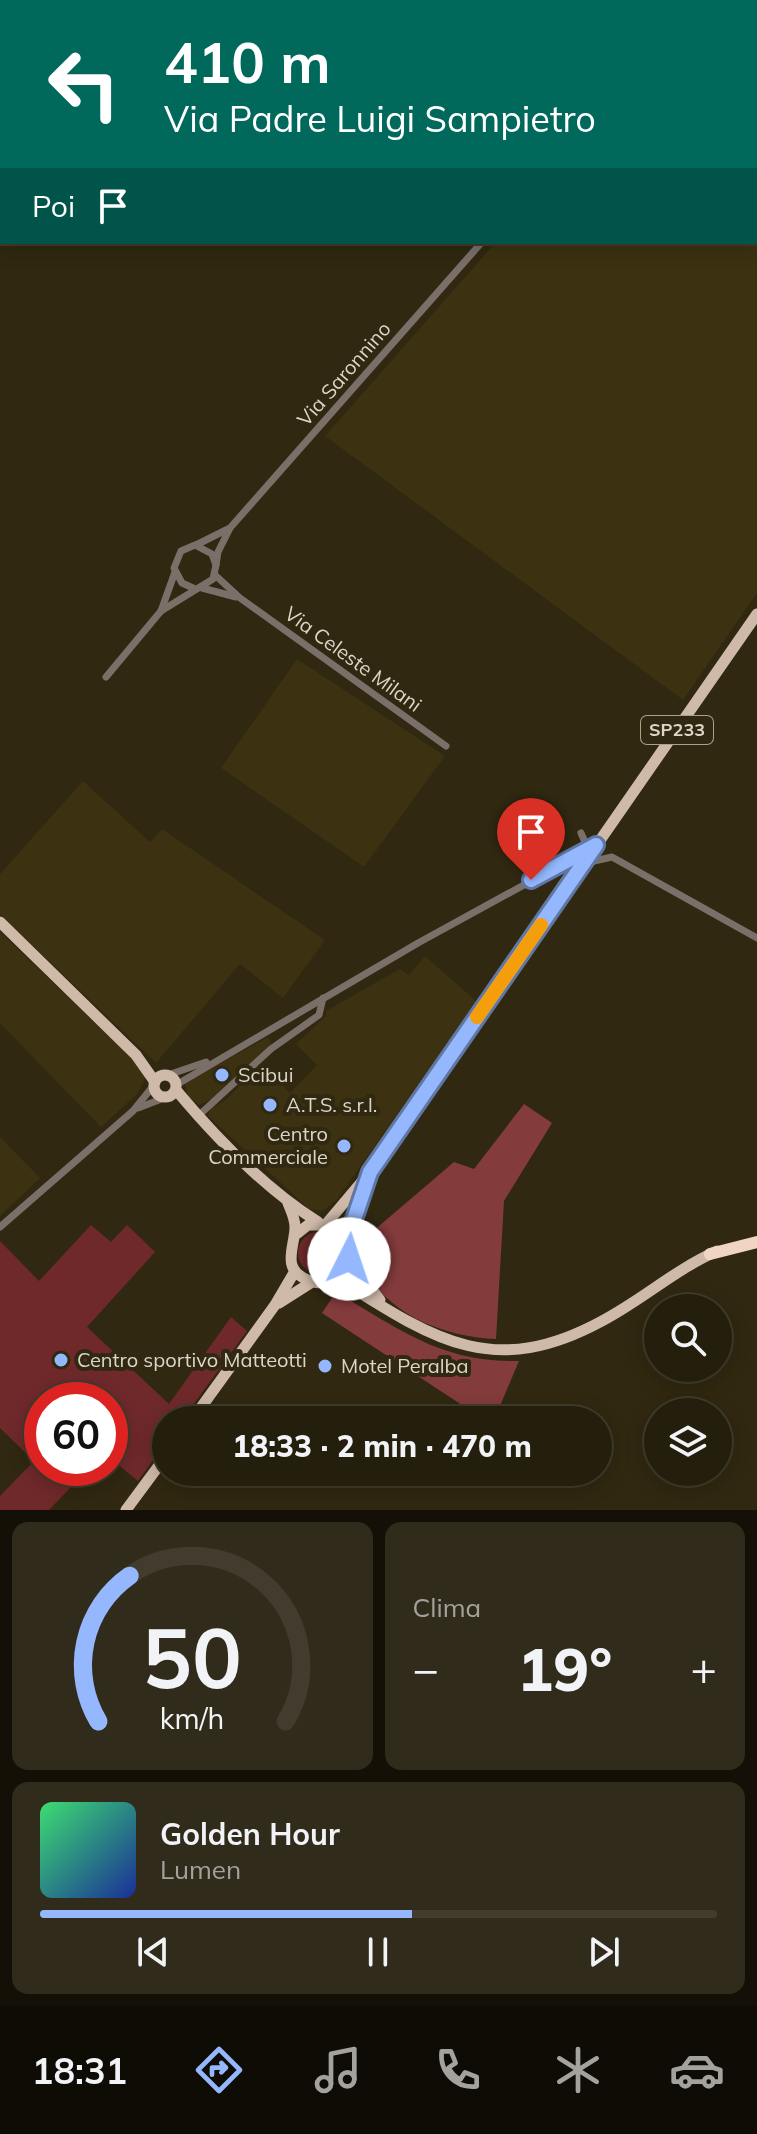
<!DOCTYPE html>
<html lang="it">
<head>
<meta charset="utf-8">
<style>
  :root { --surface:#241e0c; --page:#302b1a; --text:#f1f3f6; --muted:#a3a29d; --line:#413c2d; --accent:#94b7fd }
  body { margin:0; font-family:Mulish,sans-serif; background:var(--page); color:var(--text); height:100vh; display:flex; flex-direction:column; font-size:30px; white-space:nowrap }
  * { box-sizing:border-box; margin:0 }
  p { font-size:26px; color:var(--muted) }
  .icon { flex:none; width:44px; height:44px; fill:none; stroke:currentColor; stroke-width:2; stroke-linecap:round; stroke-linejoin:round }
  .map { position:relative; height:1510px; overflow:hidden }
  .sheet { display:flex; flex-direction:column; gap:12px; padding:12px; background:#141007; flex:1 }
  .sheet>* { flex:none }
  .top-card { position:absolute; left:0px; top:0px; width:758px; height:244px; box-shadow:0 4px 20px #0003,0 0 0 2px var(--line); background:#00695c; color:#fff; overflow:hidden }
  .fabs { position:absolute; left:644px; top:1294px; display:grid; gap:16px }
  .fabs a { display:grid; place-items:center; width:88px; height:88px; border-radius:50%; background:var(--surface); box-shadow:0 4px 20px #0003,0 0 0 2px var(--line); font-size:40px }
  .speed { position:absolute; left:24px; top:1382px; display:flex; gap:16px; font-size:40px; font-weight:700; text-align:center }
  .speed>* { display:grid; place-content:center; width:104px; height:104px; border-radius:50%; background:var(--surface); box-shadow:0 4px 20px #0003,0 0 0 2px var(--line); line-height:1 }
  .speed .limit { border:12px solid #d22; background:#fff; color:#111 }
  .pin { position:absolute; display:grid; place-items:center; width:68px; height:68px; color:#fff; margin:-82px -34px; border-radius:50% 50% 50% 0; rotate:-45deg; box-shadow:0 0 8px #0007 }
  .pin .icon { rotate:45deg }
  .me { position:absolute; width:88px; margin:-44px; rotate:4deg; stroke-linejoin:round; filter:drop-shadow(0 0 6px #0008) }
  .turn { display:flex; align-items:center; gap:28px; height:168px; padding:0 32px; font-size:36px }
  .turn .icon { width:104px; height:104px; stroke-width:2.5 }
  .turn b { display:block; font-size:56px; line-height:68px }
  .then { display:flex; align-items:center; height:76px; padding:0 32px; background:#0003; gap:16px; font-size:30px }
  .big { font-size:60px; font-weight:800; line-height:1.1 }
  .sheet .tile { flex:1; display:flex; flex-direction:column; justify-content:center; gap:12px; min-width:0; padding:0 28px; border-radius:16px; background:var(--page) }
  .sheet .dial { align-items:center; gap:0 }
  .dial svg { height:208px; overflow:visible; fill:none; stroke:var(--line); stroke-width:7; stroke-linecap:round; text-anchor:middle }
  .dial text { fill:var(--text); stroke:none }
  .song { display:flex; align-items:center; gap:24px }
  .cover { width:96px; height:96px; border-radius:12px; background:linear-gradient(135deg,hsl(140 70% 55%),hsl(230 70% 35%)) }
  .played { height:8px; border-radius:4px; background:linear-gradient(90deg,var(--accent) 55%,var(--line) 55%) }
  .keys { display:flex; justify-content:space-around; direction:ltr }
  .heat { display:flex; justify-content:space-between; align-items:center; font-size:44px; direction:ltr }
  .sheet .tiles { flex:1; display:grid; gap:12px; grid-template-columns:1fr 1fr }
  .tile:last-child { grid-column:span 2 }
  .trip { position:absolute; left:152px; top:1406px; width:460px; height:80px; border-radius:40px; background:var(--surface); box-shadow:0 4px 20px #0003,0 0 0 2px var(--line); font-weight:800; line-height:80px; text-align:center }
  .dock { display:flex; height:128px; justify-content:space-around; align-items:center; background:#0e0c05; color:var(--muted) }
  .dock .icon { width:56px; height:56px }
  .dock .active { color:var(--accent) }
  .dock b { font-size:36px; color:var(--text) }
  .map>svg:first-child { display:block }
  .built { fill:#3c3111 }
  .green { fill:#6f292b }
  .forest { fill:#843b3c }
  .lines { fill:none; stroke-linecap:round; stroke-linejoin:round }
  .minor { stroke:#7b7069; stroke-width:7 }
  .primary { stroke:#cfb9a9; stroke-width:11 }
  .motorway { stroke:#f1d5c3; stroke-width:12 }
  .route-casing { stroke:#6077a4; stroke-width:20 }
  .route { stroke:#94b7fd; stroke-width:14 }
  .slow { stroke:#f59e0b; stroke-width:14 }
  .poi-dot { fill:#94b7fd; stroke:#302810; stroke-width:3 }
  .labels { text-anchor:middle; stroke-width:8; stroke-linejoin:round; paint-order:stroke }
  .shield { fill:#302810; stroke:#a8a291; stroke-width:2 }
  .shield-label { font-size:18px; font-weight:bold; fill:#dbd6c8 }
  .street-label { font-size:20px; fill:#dbd6c8; stroke:#302810 }
  .poi-label { font-size:20px; fill:#dbd6c8; stroke:#302810; text-anchor:start }
</style>
</head>
<body>
<div class="map">
<svg width="757" height="1510" viewBox="0 0 757 1510">
  <rect width="100%" height="100%" fill="#302810"/>
  <!-- built -->
  <g class="built">
    <polygon points="704,0 757,0 757,593 683,700 325,436 496,242 756,242 756,2"/>
    <polygon points="297,659 445,756 364,867 221,768"/>
    <polygon points="83,781 150,842 162,829 325,940 283,998 240,964 156,1063 0,914 0,874"/>
    <polygon points="0,932 142,1068 145,1078 138,1093 101,1127 0,1023"/>
    <polygon points="425,956 476,1001 336,1201 322,1211 309,1209 208,1116 210,1109 226,1100 260,1064 290,1093 317,1065 296,1044 327,1015 326,1011 400,969 409,975"/>
    <polygon points="268,1037 272,1044 222,1094 199,1105 188,1096 185,1083"/>
    <polygon points="0,1137 40,1178 0,1216"/>
  </g>
  <!-- green -->
  <g class="green">
    <polygon points="91,1225 111,1242 127,1225 155,1252 87,1327 169,1404 231,1317 247,1331 182,1420 166,1420 166,1442 138,1481 110,1458 110,1400 42,1400 42,1468 89,1468 49,1510 0,1510 0,1496 34,1461 0,1428 0,1241 39,1281"/>
    <circle cx="319" cy="1253" r="21"/>
  </g>
  <!-- forest -->
  <g class="forest">
    <path d="M524,1104L552,1123L504,1201L496,1339C448,1337 393,1318 367,1273C362,1265 361,1252 359,1243L454,1162L474,1169Z"/>
    <path d="M336,1292C399,1329 442,1363 519,1361L494,1420H464L468,1409L322,1313Z"/>
  </g>
  <g class="lines">
    <!-- minor -->
    <g class="minor">
      <polyline points="690,2 692,0"/>
      <polyline points="196,545 228,529"/>
      <polyline points="216,565 218,552 230,528 482,242"/>
      <polyline points="215,575 240,598 446,746"/>
      <polyline points="202,588 236,597"/>
      <polyline points="161,611 175,572"/>
      <polyline points="106,677 161,611 213,579 216,565 212,554 195,545 181,551 174,568 182,583 193,588"/>
      <polyline points="576,854 585,842 581,833"/>
      <polyline points="585,863 612,857 757,938"/>
      <polyline points="168,1075 206,1062"/>
      <polyline points="176,1085 418,943 595,846"/>
      <polyline points="138,1108 164,1098"/>
      <polyline points="197,1117 271,1049 319,1015 323,998"/>
      <polyline points="0,1227 133,1111 154,1085"/>
    </g>
    <!-- primary -->
    <g class="primary">
      <polyline points="0,922 136,1055 155,1082"/>
      <circle cx="165" cy="1086" r="11"/>
      <path d="M176,1090C217,1139 264,1188 318,1222"/>
      <path d="M288,1203C291,1211 295,1218 295,1227C295,1247 280,1269 308,1280C344,1295 365,1248 332,1225H308L294,1236"/>
      <polyline points="327,1223 370,1172 757,614"/>
      <polyline points="347,1240 363,1187"/>
      <polyline points="349,1259 380,1300"/>
      <path d="M332,1280L343,1282C436,1341 495,1379 602,1321C642,1300 676,1269 717,1251"/>
      <polyline points="279,1303 312,1282"/>
      <polyline points="192,1420 275,1305 295,1271"/>
      <polyline points="126,1510 166,1456"/>
    </g>
    <!-- motorway -->
    <polyline class="motorway" points="710,1254 757,1242"/>
  </g>
  <g class="lines">
    <!-- route casing -->
    <g class="route-casing">
      <polyline id="route" points="349,1259 347,1240 370,1172 596,845 531,880"/>
    </g>
    <!-- route -->
    <use href="#route" class="route"/>
    <!-- slow -->
    <polyline class="slow" points="477,1017 541,925"/>
  </g>
  <!-- markers -->
  <g class="poi-dot">
    <circle cx="222" cy="1075" r="8"/>
    <circle cx="270" cy="1105" r="8"/>
    <circle cx="344" cy="1146" r="8"/>
    <circle cx="61" cy="1360" r="8"/>
    <circle cx="325" cy="1366" r="8"/>
  </g>
  <g class="labels">
    <!-- shield labels -->
    <rect class="shield" x="641" y="716" width="72" height="28" rx="6"/>
    <g class="shield-label">
      <text x="677" y="736">SP233</text>
    </g>
    <!-- street labels -->
    <g class="street-label">
      <text transform="translate(344 374) rotate(-49)" y="7">Via Saronnino</text>
      <text transform="translate(353 659) rotate(36)" y="7">Via Celeste Milani</text>
    </g>
    <!-- poi labels -->
    <g class="poi-label">
      <text x="238" y="1082">Scibui</text>
      <text x="286" y="1112">A.T.S. s.r.l.</text>
      <text x="328" y="1141" text-anchor="end">Centro<tspan x="328" dy="23">Commerciale</tspan></text>
      <text x="77" y="1367">Centro sportivo Matteotti</text>
      <text x="341" y="1373">Motel Peralba</text>
    </g>
  </g>
</svg>
<div class="fabs">
<a><svg class="icon" aria-label="search" viewBox="0 0 24 24"><circle cx="10" cy="10" r="6"/><path d="M15 15l6 6"/></svg></a>
<a><svg class="icon" aria-label="layers" viewBox="0 0 24 24"><path d="M12 4l9 5-9 5-9-5zM3 14l9 5 9-5"/></svg></a>
</div>
<div class="speed"><div class="limit">60</div></div>
<div class="pin" style="left:531px;top:880px;background:#d93025"><svg class="icon" aria-label="arrive" viewBox="0 0 24 24"><path d="M6 21V4h12l-3 4 3 4H6"/></svg></div>
<svg class="me" style="left:349px;top:1259px" viewBox="-20 -20 40 40"><circle r="19" fill="#fff"/><path d="M0-13L10 11 0 6-10 11z" fill="#94b7fd"/></svg>
<div class="trip">18:33 · 2 min · 470 m</div>
<div class="top-card">
<div class="turn"><svg class="icon" aria-label="left" viewBox="0 0 24 24"><path d="M17 20v-9H6M10 6l-5 5 5 5"/></svg><div><b>410 m</b>Via Padre Luigi Sampietro</div></div>
<div class="then">Poi<svg class="icon" aria-label="arrive" viewBox="0 0 24 24"><path d="M6 21V4h12l-3 4 3 4H6"/></svg></div>
</div>
</div>
<section class="sheet">
<div class="tiles">
<div class="tile dial"><svg viewBox="0 0 100 80">
<path d="M14 69A42 42 0 1 1 86 69"/>
<path d="M14 69A42 42 0 0 1 26 13" stroke="#94b7fd"/>
<text x="50" y="56" font-size="32" font-weight="700">50</text>
<text x="50" y="72" font-size="11">km/h</text>
</svg></div>
<div class="tile"><p>Clima</p>
<div class="heat"><a>−</a><b class="big">19°</b><a>+</a></div>
</div>
<div class="tile">
<div class="song"><i class="cover"></i><div><b>Golden Hour</b><p>Lumen</p></div></div>
<div class="played"></div>
<div class="keys"><svg class="icon" aria-label="previous" viewBox="0 0 24 24"><path d="M18 5L8 12l10 7zM5 5v14"/></svg><svg class="icon" aria-label="pause" viewBox="0 0 24 24"><path d="M8 5v14M16 5v14"/></svg><svg class="icon" aria-label="next" viewBox="0 0 24 24"><path d="M6 5l10 7-10 7zM19 5v14"/></svg></div>
</div>
</div>
</section>
<nav class="dock">
<b>18:31</b>
<svg class="icon active" aria-label="directions" viewBox="0 0 24 24"><path d="M12 3l9 9-9 9-9-9zM9 14v-3h6M13 9l2 2-2 2"/></svg>
<svg class="icon" aria-label="music" viewBox="0 0 24 24"><path d="M9 18V5l10-2v13"/><circle cx="6" cy="18" r="3"/><circle cx="16" cy="16" r="3"/></svg>
<svg class="icon" aria-label="phone" viewBox="0 0 24 24"><path d="M5 4h4l2 5-3 2q2 4 5 5l2-3 5 2v4C11 20 4 13 5 4z"/></svg>
<svg class="icon" aria-label="climate" viewBox="0 0 24 24"><path d="M12 3v18M4 7l16 10M4 17L20 7"/></svg>
<svg class="icon" aria-label="car" viewBox="0 0 24 24"><path d="M5 17H2v-5l4-1 3-4h7l3 4 3 1v5h-3M9 17h6M6 11h13"/><circle cx="7" cy="17" r="2"/><circle cx="17" cy="17" r="2"/></svg>
</nav>
</body>
</html>
